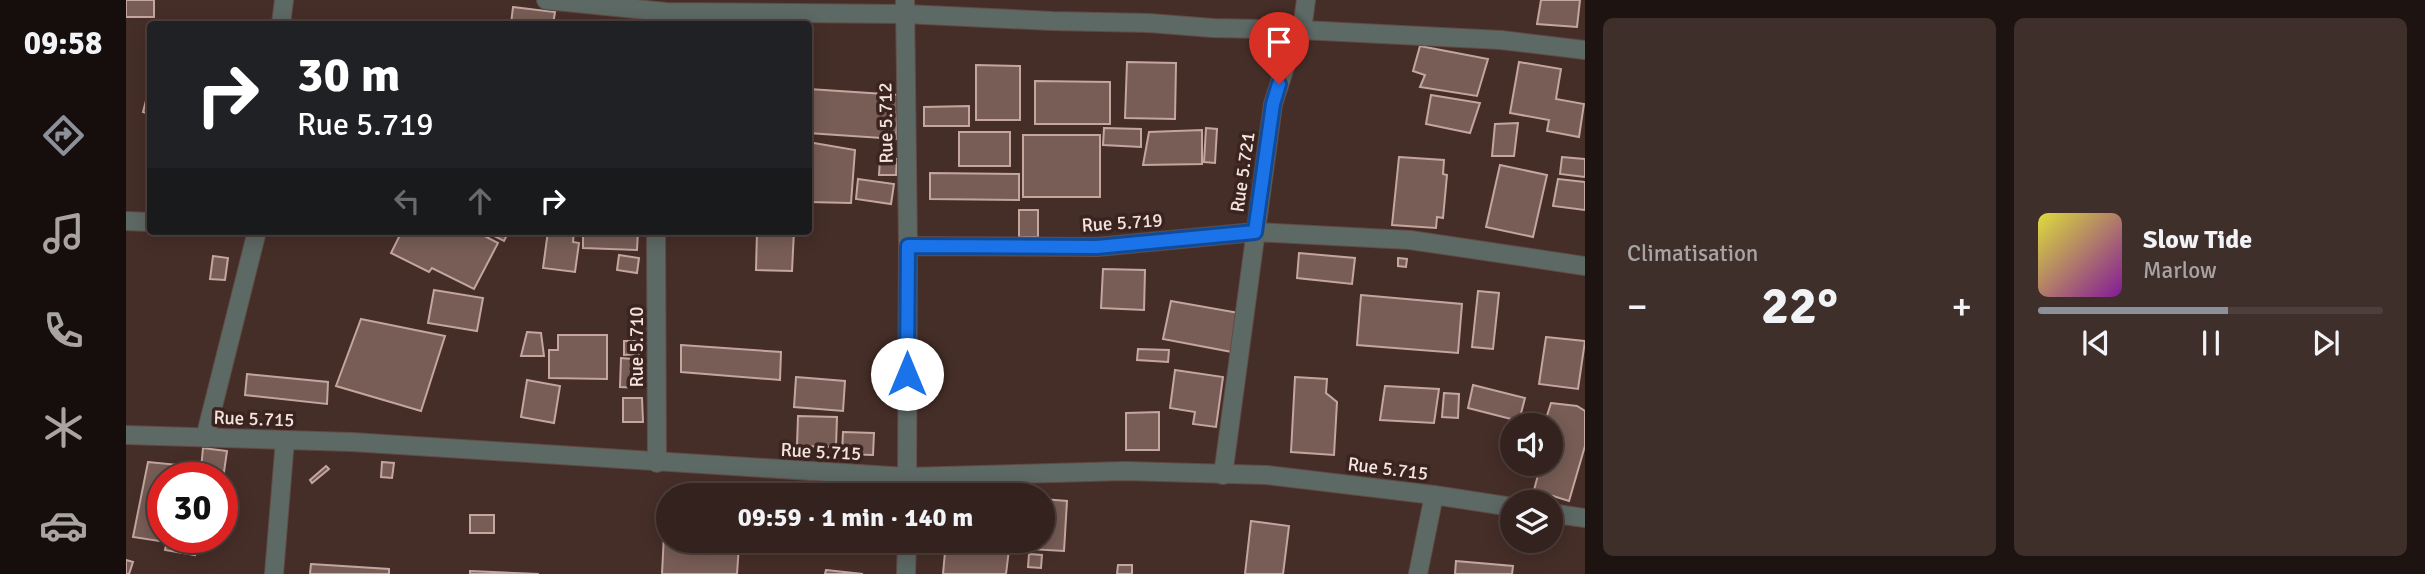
<!DOCTYPE html>
<html lang="fr">
<head>
<meta charset="utf-8">
<style>
  :root { --surface:#34221e; --page:#3f2f2b; --text:#f1f3f6; --muted:#a9a4a4; --line:#4e3f3c; --accent:#8c9099 }
  body { margin:0; font-family:Signika,sans-serif; background:var(--page); color:var(--text); height:100vh; display:flex; flex-direction:column; font-size:26px; white-space:nowrap }
  * { box-sizing:border-box; margin:0 }
  p { font-size:23px; color:var(--muted) }
  .icon { flex:none; width:38px; height:38px; fill:none; stroke:currentColor; stroke-width:2; stroke-linecap:round; stroke-linejoin:round }
  .map { position:relative; flex:1; overflow:hidden }
  .drawer { display:flex; flex-direction:column; gap:18px; padding:18px; background:#1d1310; width:840px }
  .drawer>* { flex:none }
  .guide { position:absolute; left:21px; top:21px; width:665px; height:214px; border-radius:7px; box-shadow:0 4px 18px #0003,0 0 0 2px var(--line); background:#202124; color:#fff; overflow:hidden }
  .controls { position:absolute; left:1374px; top:413px; display:grid; gap:14px }
  .controls a { display:grid; place-items:center; width:63px; height:63px; border-radius:50%; background:var(--surface); box-shadow:0 4px 18px #0003,0 0 0 2px var(--line); font-size:35px }
  .speed { position:absolute; left:21px; top:462px; display:flex; gap:14px; font-size:35px; font-weight:700; text-align:center }
  .speed>* { display:grid; place-content:center; width:91px; height:91px; border-radius:50%; background:var(--surface); box-shadow:0 4px 18px #0003,0 0 0 2px var(--line); line-height:1 }
  .speed .limit { border:10px solid #d22; background:#fff; color:#111 }
  .pin { position:absolute; display:grid; place-items:center; width:60px; height:60px; color:#fff; margin:-72px -30px; border-radius:50% 50% 50% 0; rotate:-45deg; box-shadow:0 0 7px #0007 }
  .pin .icon { rotate:45deg }
  .me { position:absolute; width:77px; margin:-38px; rotate:0deg; stroke-linejoin:round; filter:drop-shadow(0 0 5px #0008) }
  .turn { display:flex; align-items:center; gap:24px; height:147px; padding:0 35px; font-size:32px }
  .turn .icon { width:91px; height:91px; stroke-width:2.5 }
  .turn b { display:block; font-size:49px; line-height:60px }
  .lanes { display:flex; align-items:center; height:66px; padding:0 35px; background:#0003; justify-content:center; gap:35px; direction:ltr }
  .lanes .off { opacity:.35 }
  .big { font-size:52px; font-weight:800; line-height:1.1 }
  .drawer .card { flex:1; display:flex; flex-direction:column; justify-content:center; gap:10px; min-width:0; padding:0 24px; border-radius:10px; background:var(--page) }
  .song { display:flex; align-items:center; gap:21px }
  .cover { width:84px; height:84px; border-radius:10px; background:linear-gradient(135deg,hsl(60 70% 55%),hsl(290 70% 35%)) }
  .played { height:7px; border-radius:4px; background:linear-gradient(90deg,var(--accent) 55%,var(--line) 55%) }
  .keys { display:flex; justify-content:space-around; direction:ltr }
  .heat { display:flex; justify-content:space-between; align-items:center; font-size:38px; direction:ltr }
  .drawer .tiles { flex:1; display:grid; gap:18px; grid-template-columns:repeat(2,1fr) }
  .trip { position:absolute; left:530px; top:483px; width:399px; height:70px; border-radius:35px; background:var(--surface); box-shadow:0 4px 18px #0003,0 0 0 2px var(--line); font-weight:800; line-height:70px; text-align:center }
  main { display:flex; flex:1; min-height:0 }
  .menu { display:flex; flex-direction:column; width:126px; justify-content:space-around; align-items:center; background:#150e0c; color:var(--muted) }
  .menu .icon { width:49px; height:49px }
  .menu .selected { color:var(--accent) }
  .menu b { font-size:32px; color:var(--text) }
  .map>svg:first-child { display:block }
  .building { fill:#775d56; stroke:#c4a69f; stroke-width:2 }
  .lines { fill:none; stroke-linecap:round; stroke-linejoin:round }
  .minor-casing { stroke:#624b45; stroke-width:20 }
  .minor { stroke:#5d6965; stroke-width:18 }
  .route-casing { stroke:#114b97; stroke-width:18 }
  .route { stroke:#1a73e8; stroke-width:12 }
  .labels { text-anchor:middle; stroke-width:7; stroke-linejoin:round; paint-order:stroke }
  .street-label { font-size:19px; fill:#f4e4e0; stroke:#3b241f }
</style>
</head>
<body>
<main>
<nav class="menu">
<b>09:58</b>
<svg class="icon selected" aria-label="directions" viewBox="0 0 24 24"><path d="M12 3l9 9-9 9-9-9zM9 14v-3h6M13 9l2 2-2 2"/></svg>
<svg class="icon" aria-label="music" viewBox="0 0 24 24"><path d="M9 18V5l10-2v13"/><circle cx="6" cy="18" r="3"/><circle cx="16" cy="16" r="3"/></svg>
<svg class="icon" aria-label="phone" viewBox="0 0 24 24"><path d="M5 4h4l2 5-3 2q2 4 5 5l2-3 5 2v4C11 20 4 13 5 4z"/></svg>
<svg class="icon" aria-label="climate" viewBox="0 0 24 24"><path d="M12 3v18M4 7l16 10M4 17L20 7"/></svg>
<svg class="icon" aria-label="car" viewBox="0 0 24 24"><path d="M5 17H2v-5l4-1 3-4h7l3 4 3 1v5h-3M9 17h6M6 11h13"/><circle cx="7" cy="17" r="2"/><circle cx="17" cy="17" r="2"/></svg>
</nav>
<div class="map">
<svg width="1459" height="574" viewBox="0 0 1459 574">
  <rect width="100%" height="100%" fill="#462e28"/>
  <!-- building -->
  <g class="building">
    <rect x="0" y="0" width="28" height="17"/>
    <polygon points="1415,0 1454,0 1451,27 1411,24"/>
    <polygon points="387,7 429,12 427,24 385,24"/>
    <polygon points="1294,46 1362,59 1351,96 1294,87 1299,75 1287,71"/>
    <polygon points="1001,62 1050,63 1049,119 999,118"/>
    <polygon points="1393,62 1435,69 1430,99 1458,104 1453,137 1421,131 1423,120 1384,113"/>
    <polygon points="850,65 894,66 894,120 850,120"/>
    <polygon points="909,81 984,82 984,124 909,124"/>
    <polygon points="24,85 24,114 17,112"/>
    <polygon points="683,89 773,95 770,139 682,133"/>
    <polygon points="1305,95 1354,103 1344,133 1300,124"/>
    <polygon points="843,106 843,126 798,126 798,107"/>
    <polygon points="1392,123 1388,156 1366,156 1369,124"/>
    <polygon points="978,128 1015,129 1015,147 977,145"/>
    <polygon points="1080,128 1091,129 1089,163 1078,162"/>
    <polygon points="1076,130 1076,164 1017,165 1023,132"/>
    <rect x="833" y="132" width="51" height="34"/>
    <rect x="897" y="135" width="77" height="62"/>
    <polygon points="682,142 729,150 725,203 682,202"/>
    <polygon points="1273,157 1318,160 1317,174 1321,175 1317,218 1311,217 1310,228 1266,225"/>
    <polygon points="1436,157 1459,159 1459,177 1434,174"/>
    <polygon points="754,159 771,159 770,175 753,175"/>
    <polygon points="1374,165 1421,175 1407,237 1360,227"/>
    <polygon points="804,173 893,174 893,200 804,199"/>
    <polygon points="732,179 768,184 765,204 730,199"/>
    <polygon points="1432,179 1459,182 1459,210 1427,206"/>
    <rect x="893" y="210" width="19" height="27"/>
    <polygon points="276,231 349,231 372,243 348,289 306,268 303,272 265,253"/>
    <polygon points="365,231 383,231 378,241 364,234"/>
    <polygon points="422,231 448,231 447,242 453,243 449,272 417,268"/>
    <polygon points="457,231 512,231 511,250 457,248"/>
    <polygon points="631,231 668,231 666,271 630,270"/>
    <polygon points="1173,253 1229,258 1226,284 1171,278"/>
    <polygon points="493,255 513,258 511,273 491,270"/>
    <polygon points="87,256 102,258 99,280 84,279"/>
    <polygon points="1272,258 1281,259 1280,267 1272,266"/>
    <polygon points="977,269 1019,270 1018,310 975,308"/>
    <polygon points="308,290 357,298 351,331 302,323"/>
    <polygon points="1352,291 1373,293 1367,349 1346,347"/>
    <polygon points="1235,295 1336,304 1332,353 1231,345"/>
    <polygon points="1045,301 1113,313 1106,352 1037,339"/>
    <polygon points="235,319 319,336 295,411 210,386"/>
    <polygon points="401,332 415,333 418,356 395,356"/>
    <polygon points="432,335 481,335 481,379 423,378 423,350 432,350"/>
    <polygon points="1420,337 1459,341 1452,389 1413,384"/>
    <polygon points="498,341 513,341 513,354 498,355"/>
    <polygon points="555,345 655,352 654,380 555,372"/>
    <polygon points="1012,349 1043,350 1042,362 1011,360"/>
    <polygon points="495,358 517,360 516,388 494,387"/>
    <polygon points="1049,370 1097,377 1090,427 1067,424 1069,412 1044,408"/>
    <polygon points="121,374 202,382 201,404 119,395"/>
    <polygon points="670,377 719,381 717,411 668,407"/>
    <polygon points="1169,377 1201,379 1200,393 1211,402 1208,455 1165,452"/>
    <polygon points="401,380 434,386 428,423 395,417"/>
    <polygon points="1347,385 1399,398 1393,421 1342,408"/>
    <polygon points="1259,386 1313,389 1308,423 1254,420"/>
    <polygon points="1318,393 1333,394 1332,418 1316,417"/>
    <polygon points="497,398 516,398 517,422 497,422"/>
    <polygon points="1425,403 1451,406 1459,411 1459,446 1443,501 1408,490 1415,464 1424,464 1424,425 1418,425"/>
    <polygon points="1033,412 1033,450 1000,450 1000,413"/>
    <polygon points="672,416 711,417 710,447 671,446"/>
    <polygon points="717,432 748,433 747,455 716,454"/>
    <polygon points="77,448 101,451 98,472 75,469"/>
    <polygon points="22,462 63,466 59,478 37,478 37,532 33,541 7,537"/>
    <polygon points="256,462 268,463 266,478 255,477"/>
    <polygon points="200,466 203,469 186,483 184,480"/>
    <polygon points="917,499 941,501 938,551 904,549 905,541 917,541"/>
    <rect x="344" y="515" width="24" height="18"/>
    <polygon points="1125,521 1163,526 1157,574 1119,574"/>
    <polygon points="538,534 542,534 542,541 574,541 613,545 611,574 536,574"/>
    <polygon points="42,537 72,537 69,555 39,550"/>
    <polygon points="820,541 884,541 880,574 817,574"/>
    <polygon points="903,554 916,555 915,568 902,567"/>
    <polygon points="0,560 7,562 3,574 0,574"/>
    <polygon points="1330,561 1387,566 1386,574 1329,574"/>
    <polygon points="185,564 263,569 263,574 184,574"/>
    <polygon points="992,565 1006,565 1006,574 991,574"/>
    <polygon points="700,570 737,574 699,574"/>
    <polygon points="344,571 413,574 344,574"/>
  </g>
  <g class="lines">
    <!-- minor casing -->
    <g class="minor-casing">
      <g id="minor">
        <polyline points="420,0 540,12 779,14 926,21 1023,23 1087,28 1176,30 1180,0"/>
        <polyline points="779,0 782,246"/>
        <polyline points="155,24 158,0"/>
        <polyline points="0,221 24,222"/>
        <polyline points="530,231 531,463"/>
        <polyline points="0,435 226,442 781,477 999,471 1141,475 1308,495 1386,507"/>
        <polyline points="79,438 131,231"/>
        <polyline points="1097,475 1147,104 1160,64 1176,30 1375,40 1459,50"/>
        <polyline points="781,495 782,246 971,247 1129,232 1284,240 1459,266"/>
        <polyline points="1424,513 1459,518"/>
        <polyline points="148,574 159,440"/>
        <polyline points="780,574 781,541"/>
        <polyline points="1292,574 1308,495"/>
      </g>
    </g>
    <!-- minor -->
    <use href="#minor" class="minor"/>
  </g>
  <g class="lines">
    <!-- route casing -->
    <g class="route-casing">
      <polyline id="route" points="781,374 782,246 971,247 1129,232 1147,104 1153,84"/>
    </g>
    <!-- route -->
    <use href="#route" class="route"/>
  </g>
  <g class="labels">
    <!-- street labels -->
    <g class="street-label">
      <text transform="translate(759 123) rotate(-91)" y="7">Rue 5.712</text>
      <text transform="translate(1116 172) rotate(-82)" y="7">Rue 5.721</text>
      <text transform="translate(996 222) rotate(-4)" y="7">Rue 5.719</text>
      <text transform="translate(510 347) rotate(-90)" y="7">Rue 5.710</text>
      <text transform="translate(128 418) rotate(2)" y="7">Rue 5.715</text>
      <text transform="translate(695 451) rotate(3)" y="7">Rue 5.715</text>
      <text transform="translate(1262 468) rotate(7)" y="7">Rue 5.715</text>
    </g>
  </g>
</svg>
<div class="controls">
<a><svg class="icon" aria-label="sound" viewBox="0 0 24 24"><path d="M4 9h4l5-4v14l-5-4H4zM17 9q2 3 0 6"/></svg></a>
<a><svg class="icon" aria-label="layers" viewBox="0 0 24 24"><path d="M12 4l9 5-9 5-9-5zM3 14l9 5 9-5"/></svg></a>
</div>
<div class="speed"><div class="limit">30</div></div>
<div class="pin" style="left:1153px;top:84px;background:#d93025"><svg class="icon" aria-label="arrive" viewBox="0 0 24 24"><path d="M6 21V4h12l-3 4 3 4H6"/></svg></div>
<svg class="me" style="left:781px;top:374px" viewBox="-20 -20 40 40"><circle r="19" fill="#fff"/><path d="M0-13L10 11 0 6-10 11z" fill="#1a73e8"/></svg>
<div class="trip">09:59 · 1 min · 140 m</div>
<div class="guide">
<div class="turn"><svg class="icon" aria-label="right" viewBox="0 0 24 24"><path d="M7 20v-9h11M14 6l5 5-5 5"/></svg><div><b>30 m</b>Rue 5.719</div></div>
<div class="lanes"><svg class="icon off" aria-label="left" viewBox="0 0 24 24"><path d="M17 20v-9H6M10 6l-5 5 5 5"/></svg><svg class="icon off" aria-label="ahead" viewBox="0 0 24 24"><path d="M12 20V5M6 11l6-6 6 6"/></svg><svg class="icon" aria-label="right" viewBox="0 0 24 24"><path d="M7 20v-9h11M14 6l5 5-5 5"/></svg></div>
</div>
</div>
<section class="drawer">
<div class="tiles">
<div class="card"><p>Climatisation</p>
<div class="heat"><a>−</a><b class="big">22°</b><a>+</a></div>
</div>
<div class="card">
<div class="song"><i class="cover"></i><div><b>Slow Tide</b><p>Marlow</p></div></div>
<div class="played"></div>
<div class="keys"><svg class="icon" aria-label="previous" viewBox="0 0 24 24"><path d="M18 5L8 12l10 7zM5 5v14"/></svg><svg class="icon" aria-label="pause" viewBox="0 0 24 24"><path d="M8 5v14M16 5v14"/></svg><svg class="icon" aria-label="next" viewBox="0 0 24 24"><path d="M6 5l10 7-10 7zM19 5v14"/></svg></div>
</div>
</div>
</section>
</main>
</body>
</html>
